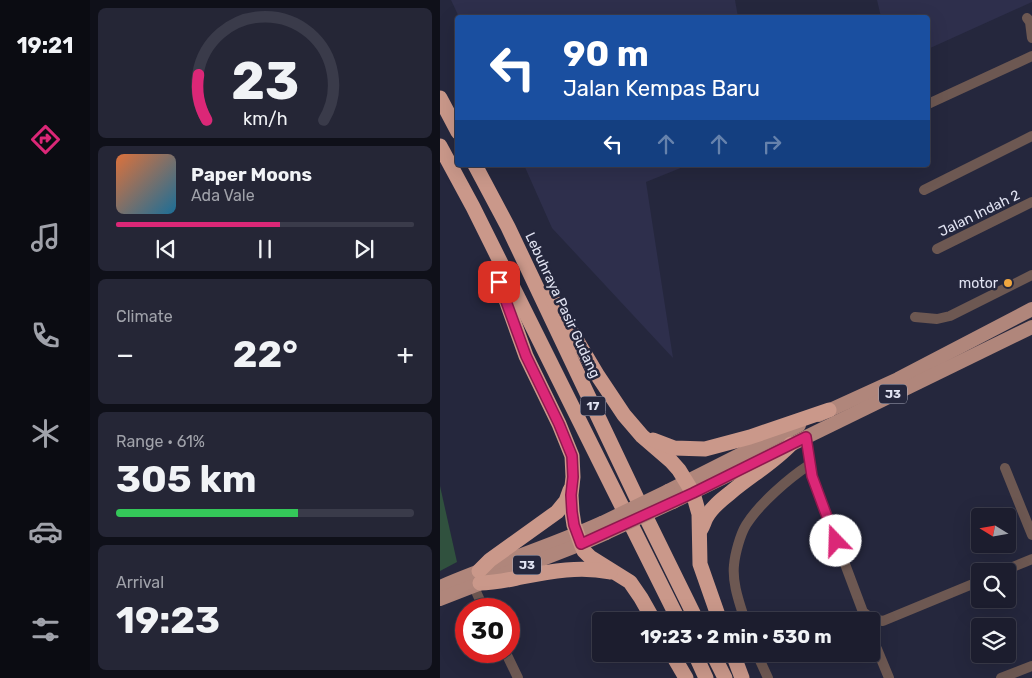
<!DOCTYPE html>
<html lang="en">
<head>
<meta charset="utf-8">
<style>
  :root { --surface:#1c1d2e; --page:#252636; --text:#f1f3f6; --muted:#a0a2aa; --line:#3a3b4a; --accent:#db2777 }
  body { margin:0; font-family:Rubik,sans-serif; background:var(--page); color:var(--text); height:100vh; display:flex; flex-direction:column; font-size:19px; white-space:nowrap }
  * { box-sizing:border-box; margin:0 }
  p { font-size:16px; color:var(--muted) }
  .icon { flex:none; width:28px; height:28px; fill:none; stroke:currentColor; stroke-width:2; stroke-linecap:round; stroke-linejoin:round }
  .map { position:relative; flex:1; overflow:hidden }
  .panel { display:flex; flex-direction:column; gap:8px; padding:8px; background:#0f1019; width:350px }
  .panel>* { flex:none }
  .guide { position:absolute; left:15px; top:15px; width:475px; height:152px; border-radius:5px; box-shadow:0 5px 20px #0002,0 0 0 1px var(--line); background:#1a4fa0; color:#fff; overflow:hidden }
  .needle { width:32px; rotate:281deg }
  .tools { position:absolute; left:531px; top:508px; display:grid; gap:10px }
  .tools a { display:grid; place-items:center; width:45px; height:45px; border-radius:5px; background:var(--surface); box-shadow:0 5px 20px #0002,0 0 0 1px var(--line); font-size:25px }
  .speed { position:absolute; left:15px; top:598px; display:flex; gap:10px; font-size:25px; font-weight:700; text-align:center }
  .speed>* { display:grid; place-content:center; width:65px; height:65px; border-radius:50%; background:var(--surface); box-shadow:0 5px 20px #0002,0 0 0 1px var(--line); line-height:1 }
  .speed .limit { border:8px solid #d22; background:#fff; color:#111 }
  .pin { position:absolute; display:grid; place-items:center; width:42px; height:42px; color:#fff; margin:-21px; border-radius:10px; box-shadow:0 2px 8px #0006 }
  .me { position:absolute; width:55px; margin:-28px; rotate:339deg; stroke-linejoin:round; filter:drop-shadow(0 0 4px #0008) }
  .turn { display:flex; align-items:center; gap:18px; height:105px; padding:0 25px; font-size:22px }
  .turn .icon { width:65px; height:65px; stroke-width:2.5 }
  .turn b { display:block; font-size:35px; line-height:42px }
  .lanes { display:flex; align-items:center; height:48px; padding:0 25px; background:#0003; justify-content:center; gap:25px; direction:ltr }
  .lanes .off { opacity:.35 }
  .big { font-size:38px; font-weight:700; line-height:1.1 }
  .panel .widget { flex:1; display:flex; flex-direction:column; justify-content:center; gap:8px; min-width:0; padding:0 18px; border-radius:8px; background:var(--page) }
  .panel .dial { align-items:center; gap:0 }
  .dial svg { height:130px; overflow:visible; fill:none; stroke:var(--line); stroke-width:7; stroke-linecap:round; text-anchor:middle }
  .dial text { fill:var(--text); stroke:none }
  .song { display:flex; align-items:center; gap:15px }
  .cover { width:60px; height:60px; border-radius:8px; background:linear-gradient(135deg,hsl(20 70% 55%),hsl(200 70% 35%)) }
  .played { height:5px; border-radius:2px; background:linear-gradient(90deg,var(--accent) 55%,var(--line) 55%) }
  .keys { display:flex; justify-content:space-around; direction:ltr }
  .heat { display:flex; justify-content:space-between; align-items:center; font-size:28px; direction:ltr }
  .charge { height:8px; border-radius:4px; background:linear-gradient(90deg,#34c759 61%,var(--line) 0) }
  .trip { position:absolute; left:152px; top:612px; width:288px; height:50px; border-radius:5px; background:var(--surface); box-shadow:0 5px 20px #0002,0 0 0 1px var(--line); font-weight:700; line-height:50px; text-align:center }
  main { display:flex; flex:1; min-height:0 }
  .tab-bar { display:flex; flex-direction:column; width:90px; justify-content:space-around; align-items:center; background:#0b0c12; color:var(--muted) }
  .tab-bar .icon { width:35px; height:35px }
  .tab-bar .active { color:var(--accent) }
  .tab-bar b { font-size:22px; color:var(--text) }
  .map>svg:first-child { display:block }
  .built { fill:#2e2f4c }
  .green { fill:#30513e }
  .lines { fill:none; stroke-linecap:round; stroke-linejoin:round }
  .minor { stroke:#6d5852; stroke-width:10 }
  .major { stroke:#b0867b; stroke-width:14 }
  .highway { stroke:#ca988a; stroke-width:15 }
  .major-bridge { stroke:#b0867b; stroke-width:14 }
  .route-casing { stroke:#8e194d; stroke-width:12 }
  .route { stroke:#db2777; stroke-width:9 }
  .poi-dot { fill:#f0a63f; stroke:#25273d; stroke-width:2 }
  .labels { text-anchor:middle; stroke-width:5; stroke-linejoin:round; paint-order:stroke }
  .shield { fill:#25273d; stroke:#a9abbc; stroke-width:1 }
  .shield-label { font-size:12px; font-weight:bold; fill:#e2e4f3 }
  .street-label { font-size:14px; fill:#e2e4f3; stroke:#25273d }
  .poi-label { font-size:14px; fill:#e2e4f3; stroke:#25273d; text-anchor:end }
</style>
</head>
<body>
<main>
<nav class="tab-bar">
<b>19:21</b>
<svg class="icon active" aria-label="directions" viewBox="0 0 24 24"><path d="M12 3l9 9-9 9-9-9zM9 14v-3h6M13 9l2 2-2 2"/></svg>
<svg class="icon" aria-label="music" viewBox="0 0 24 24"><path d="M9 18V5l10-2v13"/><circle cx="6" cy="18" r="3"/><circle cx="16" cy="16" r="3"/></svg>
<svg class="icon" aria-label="phone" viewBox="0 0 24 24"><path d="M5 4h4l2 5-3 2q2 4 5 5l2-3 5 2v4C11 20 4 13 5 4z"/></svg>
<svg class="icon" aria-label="climate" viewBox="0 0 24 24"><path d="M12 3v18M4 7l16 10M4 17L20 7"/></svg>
<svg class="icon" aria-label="car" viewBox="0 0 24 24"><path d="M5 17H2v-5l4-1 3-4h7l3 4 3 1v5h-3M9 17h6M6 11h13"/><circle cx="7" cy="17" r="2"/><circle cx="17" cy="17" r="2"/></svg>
<svg class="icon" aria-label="filters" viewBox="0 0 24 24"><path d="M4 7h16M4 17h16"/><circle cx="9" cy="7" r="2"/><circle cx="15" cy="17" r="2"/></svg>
</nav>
<section class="panel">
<div class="widget dial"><svg viewBox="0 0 100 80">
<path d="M14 69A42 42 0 1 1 86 69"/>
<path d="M14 69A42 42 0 0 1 9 41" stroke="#db2777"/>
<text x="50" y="56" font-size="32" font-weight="700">23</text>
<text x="50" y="72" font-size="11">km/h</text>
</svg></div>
<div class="widget">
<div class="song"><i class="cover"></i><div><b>Paper Moons</b><p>Ada Vale</p></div></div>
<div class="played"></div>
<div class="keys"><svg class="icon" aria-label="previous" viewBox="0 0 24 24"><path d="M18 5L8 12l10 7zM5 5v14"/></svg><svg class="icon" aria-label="pause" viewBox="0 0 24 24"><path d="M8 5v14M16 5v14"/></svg><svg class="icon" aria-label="next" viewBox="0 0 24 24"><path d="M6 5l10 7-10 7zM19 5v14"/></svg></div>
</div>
<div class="widget"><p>Climate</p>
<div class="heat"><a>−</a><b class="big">22°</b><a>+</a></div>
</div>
<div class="widget"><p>Range · 61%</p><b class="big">305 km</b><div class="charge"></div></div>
<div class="widget"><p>Arrival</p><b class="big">19:23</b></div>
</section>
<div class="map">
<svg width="592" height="678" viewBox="0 0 592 678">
  <rect width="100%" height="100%" fill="#25273d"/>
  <!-- built -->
  <g class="built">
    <polygon points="11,0 295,0 298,17 19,17"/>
    <polygon points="437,0 592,0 592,2 488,49 488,18 441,17"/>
    <polygon points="84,165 248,165 206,182 233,358 112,228"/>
  </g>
  <!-- green -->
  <polygon class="green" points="0,486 17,562 0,571"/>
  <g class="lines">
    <!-- minor -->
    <g class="minor">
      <polyline points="587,18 590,22 592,38"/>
      <polyline points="488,104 592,56"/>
      <polyline points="484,190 592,136"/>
      <polyline points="497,249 592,202"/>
      <polyline points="475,317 497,319 510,316 592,275"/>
      <polyline points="366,437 372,476 423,612 432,619 443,621 540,581"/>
      <polyline points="565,468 592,535"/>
      <polyline points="563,571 592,559"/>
      <polyline points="33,585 44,609"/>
      <path d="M305,621C300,604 292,584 294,565C295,554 300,535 306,525C319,504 349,478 369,465"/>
      <polyline points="431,641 437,649 449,678"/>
      <polyline points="65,651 78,678"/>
      <polyline points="317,654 328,678"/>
      <polyline points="561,678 592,666"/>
    </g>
    <!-- major -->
    <g class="major">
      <polyline points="379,415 458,379 592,309"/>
      <polyline points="228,491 359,425"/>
      <polyline points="233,502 592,327"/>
      <path d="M0,587C53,564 109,547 162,523"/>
      <polyline points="0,599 141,544 166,533"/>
    </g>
    <!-- highway -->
    <g class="highway">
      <polyline points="0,98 18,132"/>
      <polyline points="0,146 33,207 239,621"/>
      <polyline points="35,165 68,227 201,507 257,621"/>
      <polyline points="56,272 86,356 119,424 132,456 133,477 131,495 132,512 134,525 141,544 144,551 150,557 190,582 201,598 214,621"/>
      <polyline points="108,292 158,376 184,415 202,436 231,461 239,470 253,493 259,514 260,564 280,621"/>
      <polyline points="213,440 234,448 265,449 310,437 389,410"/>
      <path d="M261,529C263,526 264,522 266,518C271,508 281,500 290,493C310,476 333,463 351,444"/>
      <polyline points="39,571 50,560 117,512 126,501 130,490"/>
      <path d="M40,583C55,583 67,580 82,577C111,571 141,566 170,572"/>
      <polyline points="232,654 246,678"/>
      <polyline points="255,654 266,678"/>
      <polyline points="273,654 285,678"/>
      <polyline points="293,654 302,678"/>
    </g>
    <!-- major-bridge -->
    <g class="major-bridge">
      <polyline points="162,523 228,491"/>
      <polyline points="166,533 233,502"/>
    </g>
  </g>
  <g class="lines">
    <!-- route casing -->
    <g class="route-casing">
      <polyline id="route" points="59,282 86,356 119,424 132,456 133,477 131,495 132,512 134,525 141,544 253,493 366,437 372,476 396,541"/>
    </g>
    <!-- route -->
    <use href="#route" class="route"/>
  </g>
  <!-- markers -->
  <circle class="poi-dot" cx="568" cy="283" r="5"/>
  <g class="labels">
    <!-- shield labels -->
    <g class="shield">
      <rect x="439" y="384.5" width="28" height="19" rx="4"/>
      <rect x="140.5" y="396.5" width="25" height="19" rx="4"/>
      <rect x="73" y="555.5" width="28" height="19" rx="4"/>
    </g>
    <g class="shield-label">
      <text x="453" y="398">J3</text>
      <text x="153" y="410">17</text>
      <text x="87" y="569">J3</text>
    </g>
    <!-- street labels -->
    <g class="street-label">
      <text transform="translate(539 213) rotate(-26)" y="5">Jalan Indah 2</text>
      <text transform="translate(123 305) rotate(65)" y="5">Lebuhraya Pasir Gudang</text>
    </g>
    <!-- poi labels -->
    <g class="poi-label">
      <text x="558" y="288">motor</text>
    </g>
  </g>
</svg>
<div class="tools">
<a><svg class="needle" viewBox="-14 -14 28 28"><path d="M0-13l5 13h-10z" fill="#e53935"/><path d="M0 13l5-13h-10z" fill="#a0a2aa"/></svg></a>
<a><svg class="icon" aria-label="search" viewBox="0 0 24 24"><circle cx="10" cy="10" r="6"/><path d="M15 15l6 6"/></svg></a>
<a><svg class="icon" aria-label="layers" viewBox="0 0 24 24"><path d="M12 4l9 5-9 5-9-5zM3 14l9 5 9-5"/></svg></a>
</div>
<div class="speed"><div class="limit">30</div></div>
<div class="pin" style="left:59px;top:282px;background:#d93025"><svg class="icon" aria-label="arrive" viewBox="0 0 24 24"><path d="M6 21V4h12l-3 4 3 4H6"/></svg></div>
<svg class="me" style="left:396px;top:541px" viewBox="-20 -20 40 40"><circle r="19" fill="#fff"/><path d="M0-13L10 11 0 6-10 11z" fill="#db2777"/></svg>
<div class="trip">19:23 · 2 min · 530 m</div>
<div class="guide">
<div class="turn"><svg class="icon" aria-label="left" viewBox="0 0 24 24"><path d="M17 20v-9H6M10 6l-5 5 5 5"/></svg><div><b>90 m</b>Jalan Kempas Baru</div></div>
<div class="lanes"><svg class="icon" aria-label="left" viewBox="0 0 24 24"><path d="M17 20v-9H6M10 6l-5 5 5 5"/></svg><svg class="icon off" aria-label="ahead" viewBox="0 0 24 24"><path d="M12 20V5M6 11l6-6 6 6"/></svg><svg class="icon off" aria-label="ahead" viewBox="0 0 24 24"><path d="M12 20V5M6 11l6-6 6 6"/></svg><svg class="icon off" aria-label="right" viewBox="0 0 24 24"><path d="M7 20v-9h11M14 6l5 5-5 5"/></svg></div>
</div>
</div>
</main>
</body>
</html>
